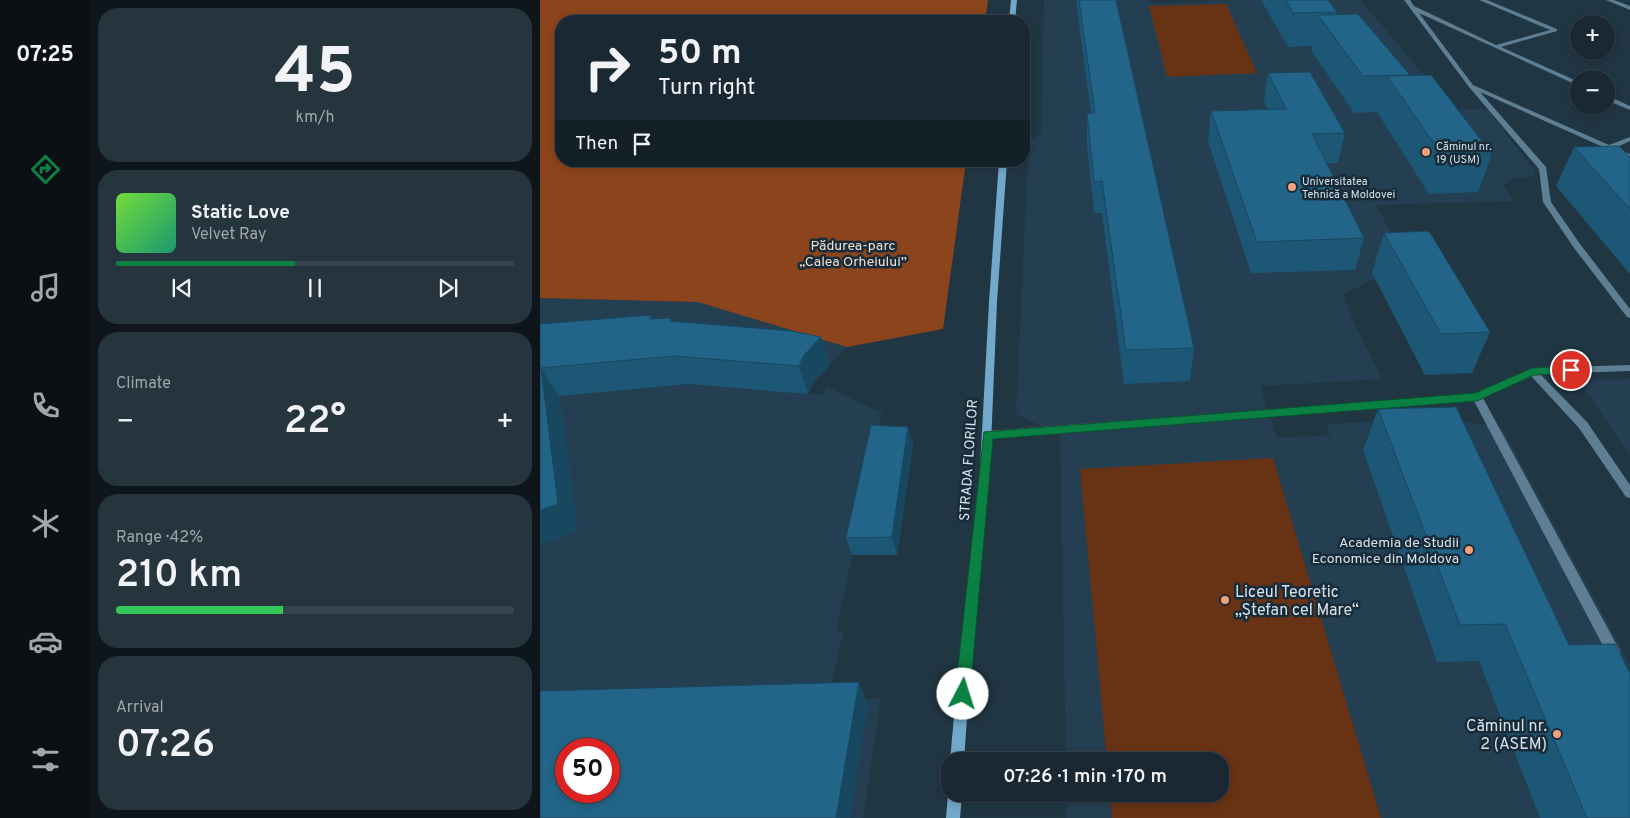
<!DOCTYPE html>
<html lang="en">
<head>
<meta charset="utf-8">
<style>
  :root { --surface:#192832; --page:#26343e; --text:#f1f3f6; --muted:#9fa6ac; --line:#37444d; --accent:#0b8043 }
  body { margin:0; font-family:Overpass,sans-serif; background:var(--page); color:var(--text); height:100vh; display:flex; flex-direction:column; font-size:19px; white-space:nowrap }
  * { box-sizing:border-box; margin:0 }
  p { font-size:16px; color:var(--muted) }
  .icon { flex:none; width:28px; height:28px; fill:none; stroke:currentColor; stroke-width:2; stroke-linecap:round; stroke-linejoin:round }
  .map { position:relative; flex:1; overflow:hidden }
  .sheet { display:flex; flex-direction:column; gap:8px; padding:8px; background:#0e161c; width:450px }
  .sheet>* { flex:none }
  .top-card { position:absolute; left:15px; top:15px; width:475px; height:152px; border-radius:20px; box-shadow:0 2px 8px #0003,0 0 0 1px var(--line); background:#192832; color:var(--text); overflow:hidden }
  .controls { position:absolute; left:1030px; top:15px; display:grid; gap:10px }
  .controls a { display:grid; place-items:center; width:45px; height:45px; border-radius:50%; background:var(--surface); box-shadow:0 2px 8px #0003,0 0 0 1px var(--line); font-size:25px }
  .speed { position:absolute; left:15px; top:738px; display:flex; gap:10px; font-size:25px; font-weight:700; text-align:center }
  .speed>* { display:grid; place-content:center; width:65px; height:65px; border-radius:50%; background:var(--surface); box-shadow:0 2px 8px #0003,0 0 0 1px var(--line); line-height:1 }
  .speed .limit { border:8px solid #d22; background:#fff; color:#111 }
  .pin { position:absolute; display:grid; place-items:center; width:42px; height:42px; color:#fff; margin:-21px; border:2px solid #fff; border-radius:50%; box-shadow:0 1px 5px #0007 }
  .me { position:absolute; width:55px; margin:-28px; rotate:5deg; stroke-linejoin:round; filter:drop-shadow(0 0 4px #0008) }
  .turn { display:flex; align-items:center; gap:18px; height:105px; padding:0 20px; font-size:22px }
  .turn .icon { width:65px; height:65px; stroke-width:2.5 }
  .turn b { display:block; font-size:35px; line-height:42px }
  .then { display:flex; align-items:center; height:48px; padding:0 20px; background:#0003; gap:10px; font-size:19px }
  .big { font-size:38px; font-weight:600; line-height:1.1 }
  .sheet .widget { flex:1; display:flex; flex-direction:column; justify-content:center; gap:8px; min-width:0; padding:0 18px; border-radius:20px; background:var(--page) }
  .sheet .dial { align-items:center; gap:0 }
  .dial b { font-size:65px; line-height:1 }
  .song { display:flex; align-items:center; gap:15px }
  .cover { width:60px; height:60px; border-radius:8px; background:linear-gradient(135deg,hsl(100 70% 55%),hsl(160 70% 35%)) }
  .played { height:5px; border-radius:2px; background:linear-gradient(90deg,var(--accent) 45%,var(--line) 45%) }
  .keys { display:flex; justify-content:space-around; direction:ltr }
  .heat { display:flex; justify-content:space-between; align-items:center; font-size:28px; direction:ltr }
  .charge { height:8px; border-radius:4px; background:linear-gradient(90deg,#34c759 42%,var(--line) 0) }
  .trip { position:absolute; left:401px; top:752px; width:288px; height:50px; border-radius:20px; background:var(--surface); box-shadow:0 2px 8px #0003,0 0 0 1px var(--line); font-weight:600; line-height:50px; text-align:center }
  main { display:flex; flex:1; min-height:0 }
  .menu { display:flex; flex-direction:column; width:90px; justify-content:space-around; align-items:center; background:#0a1014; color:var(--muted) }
  .menu .icon { width:35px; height:35px }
  .menu .current { color:var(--accent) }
  .menu b { font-size:22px; color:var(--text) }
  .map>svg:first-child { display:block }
  .built { fill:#243f51; fill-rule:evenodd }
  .green { fill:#683215 }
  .forest { fill:#8c441c }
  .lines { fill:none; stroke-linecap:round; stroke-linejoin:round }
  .service { fill:#5d7e93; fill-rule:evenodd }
  .secondary { fill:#72a8ca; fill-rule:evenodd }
  .wall { fill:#1d5776 }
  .shaded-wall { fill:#184760 }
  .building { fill:#226589; stroke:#184760; fill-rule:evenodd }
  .route { fill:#0b8043; stroke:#07532c }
  .poi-dot { fill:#f1a27b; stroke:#172c38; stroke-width:2 }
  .labels { text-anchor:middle; stroke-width:5; stroke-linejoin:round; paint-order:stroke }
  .far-poi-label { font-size:11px; fill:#d5e2eb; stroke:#172c38; text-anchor:start }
  .park-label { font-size:14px; fill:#f4ded4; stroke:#172c38 }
  .street-label { font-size:14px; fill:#d5e2eb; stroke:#172c38 }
  .poi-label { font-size:14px; fill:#d5e2eb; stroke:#172c38; text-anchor:end }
  .near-poi-label { font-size:16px; fill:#d5e2eb; stroke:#172c38; text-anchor:start }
</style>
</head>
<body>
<main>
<nav class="menu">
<b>07:25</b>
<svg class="icon current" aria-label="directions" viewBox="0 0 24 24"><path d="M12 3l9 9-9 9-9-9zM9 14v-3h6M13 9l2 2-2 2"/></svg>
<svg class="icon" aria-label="music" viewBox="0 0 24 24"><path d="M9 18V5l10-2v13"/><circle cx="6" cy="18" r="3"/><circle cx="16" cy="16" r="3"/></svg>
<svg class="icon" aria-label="phone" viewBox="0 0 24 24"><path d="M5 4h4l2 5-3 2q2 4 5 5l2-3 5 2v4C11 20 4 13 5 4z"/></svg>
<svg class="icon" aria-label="climate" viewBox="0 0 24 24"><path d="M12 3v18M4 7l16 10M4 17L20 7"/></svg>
<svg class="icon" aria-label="car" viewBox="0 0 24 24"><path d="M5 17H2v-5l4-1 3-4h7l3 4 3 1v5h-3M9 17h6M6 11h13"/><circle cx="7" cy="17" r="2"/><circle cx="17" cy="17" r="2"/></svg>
<svg class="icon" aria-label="filters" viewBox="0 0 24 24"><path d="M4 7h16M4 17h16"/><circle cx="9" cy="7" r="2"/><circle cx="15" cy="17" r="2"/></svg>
</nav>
<section class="sheet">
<div class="widget dial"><b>45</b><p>km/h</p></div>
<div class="widget">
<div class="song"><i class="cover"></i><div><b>Static Love</b><p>Velvet Ray</p></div></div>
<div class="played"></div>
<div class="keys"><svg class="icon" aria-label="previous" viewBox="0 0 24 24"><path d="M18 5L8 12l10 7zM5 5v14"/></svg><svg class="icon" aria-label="pause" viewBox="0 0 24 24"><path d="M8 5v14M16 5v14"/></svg><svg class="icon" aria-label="next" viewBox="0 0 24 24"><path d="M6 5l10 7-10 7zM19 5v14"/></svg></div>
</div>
<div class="widget"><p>Climate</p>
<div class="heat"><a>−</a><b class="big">22°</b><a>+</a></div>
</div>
<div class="widget"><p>Range · 42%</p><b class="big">210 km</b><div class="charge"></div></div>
<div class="widget"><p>Arrival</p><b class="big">07:26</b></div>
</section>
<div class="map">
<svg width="1090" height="818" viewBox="0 0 1090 818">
  <rect width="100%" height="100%" fill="#213643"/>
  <!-- built -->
  <g class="built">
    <polygon points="504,0 608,0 616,4 698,0 821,0 913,110 947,109 996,173 993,176 974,178 963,185 974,201 836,205 872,271 849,272 804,294 812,318 842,379 720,386 737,438 790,435 787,424 903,418 962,428 1090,664 1090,818 527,818 527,794 680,794 680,761 526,761 520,435 476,414 489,140 501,135"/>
    <path d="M0,298L158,302L307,347L273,383L268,394L282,395L287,387L342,413L296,632H303L288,699L341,698L323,818H0ZM26,749H69V791H26Z"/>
    <polygon points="1090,379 1090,456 1039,380"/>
  </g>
  <!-- green -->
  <g class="green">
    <polygon points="686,4 717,73 627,77 609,6"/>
    <polygon points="733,458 841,818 572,818 570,794 680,794 680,761 567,761 540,469"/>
  </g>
  <!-- forest -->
  <polygon class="forest" points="0,0 448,0 445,21 21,21 21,161 426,161 403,329 307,347 158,302 0,298"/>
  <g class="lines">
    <!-- service -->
    <g class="service">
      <polygon points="864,0 870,0 874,6 956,45 1010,30 939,0 947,0 1017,29 1017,31 961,47 1039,82 1039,86 879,13 933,85 1069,145 1090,137 1090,141 1075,148 1090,154 1090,159 940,92 1006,167 1011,202 1040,244 1090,309 1090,318 1087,317 1034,248 1003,202 999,169 929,87"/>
      <polygon points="1066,0 1074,0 1090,6 1090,10"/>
      <polygon points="1066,95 1090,106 1090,110 1066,100"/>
      <polygon points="1090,365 1090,371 1000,374 1047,422 1090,485 1090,498 1086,497 1039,428 991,376 943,398 1080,651 1081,655 1080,659 1075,661 1070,659 934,401 448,439 444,438 443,435 444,432 448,431 935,394 992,368"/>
    </g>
    <!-- secondary -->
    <g class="secondary">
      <polygon points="471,0 477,0 475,21 469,21"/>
      <polygon points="459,161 467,161 457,302 450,468 431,660 424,761 410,761 419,660 440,468 449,302"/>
      <polygon points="410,789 410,794 422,794 420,818 406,818 408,794"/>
    </g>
  </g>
  <!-- wall -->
  <g class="wall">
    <polygon points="536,0 576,0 654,348 650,381 584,384 562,213 554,213 547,144 547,114 551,114"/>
    <polygon points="721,0 788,0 797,12 796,15 870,75 952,154 938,192 889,194 837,112 814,113 771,50 772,46 748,47"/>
    <polygon points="728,73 805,133 798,163 787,163 824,238 815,270 711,273 668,141 671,111 728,110 724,101"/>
    <polygon points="1034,147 1090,157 1090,274 1016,186"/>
    <polygon points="844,233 950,332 932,373 885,375 832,273"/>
    <polygon points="111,315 112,319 131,318 132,321 281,337 289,365 273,383 268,394 148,384 19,396 38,531 0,544 0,324"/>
    <polygon points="838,409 1029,645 1090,818 1000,818 939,661 897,662 823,450"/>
    <polygon points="368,427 373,445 357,555 312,555 306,538"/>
  </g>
  <!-- shaded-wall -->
  <g class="shaded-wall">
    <polygon points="281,337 289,365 273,383 268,394 259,366 264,355"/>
    <polygon points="1,368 19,396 38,531 0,544"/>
    <polygon points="368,427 373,445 357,555 352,537"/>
    <polygon points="319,682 328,705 310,818 296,818"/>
  </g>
  <!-- building -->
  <g class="building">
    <polygon points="539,0 576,0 654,348 586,350 562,181 554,182 547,114 555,113"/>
    <polygon points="746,0 788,0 797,12 753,13"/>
    <polygon points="818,14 870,75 823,76 778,15"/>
    <polygon points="770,72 805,133 772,134 824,238 717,242 671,111 746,109 728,73"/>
    <polygon points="891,75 952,154 902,155 847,76"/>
    <polygon points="1079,146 1090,157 1090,209 1034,147"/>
    <polygon points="889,231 950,332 901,334 844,233"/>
    <polygon points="111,315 109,319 131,318 130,321 252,331 281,337 264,355 259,366 134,356 1,368 18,504 0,510 0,324"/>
    <polygon points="916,407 1029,645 1075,644 1090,673 1090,818 1047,818 965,624 920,625 838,409"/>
    <polygon points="331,425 368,427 352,537 306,538"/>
    <path d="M319,682L296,818H0V691ZM26,749H69V791H26Z"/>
  </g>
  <!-- route -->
  <polygon class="route" points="1031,366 1035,367 1037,370 1035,373 994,375 937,401 453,439 430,694 428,699 423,701 417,699 415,694 444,432 935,393 992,368"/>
  <!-- markers -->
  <g class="poi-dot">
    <circle cx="886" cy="152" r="5"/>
    <circle cx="752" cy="187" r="5"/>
    <circle cx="929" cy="550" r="5"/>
    <circle cx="685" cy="600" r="5"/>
    <circle cx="1017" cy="734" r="5"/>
  </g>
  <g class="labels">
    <!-- far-poi labels -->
    <g class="far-poi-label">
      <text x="896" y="150">Căminul nr.<tspan x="896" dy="13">19 (USM)</tspan></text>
      <text x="762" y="185">Universitatea<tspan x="762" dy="13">Tehnică a Moldovei</tspan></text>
    </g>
    <!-- park labels -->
    <g class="park-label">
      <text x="313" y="250">Pădurea-parc<tspan x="313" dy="16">„Calea Orheiului”</tspan></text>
    </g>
    <!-- street labels -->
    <g class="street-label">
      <text transform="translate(428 460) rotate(-86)" y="5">STRADA FLORILOR</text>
    </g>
    <!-- poi labels -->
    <g class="poi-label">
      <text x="919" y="547">Academia de Studii<tspan x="919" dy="16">Economice din Moldova</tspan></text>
    </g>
    <!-- near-poi labels -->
    <g class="near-poi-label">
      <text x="695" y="597">Liceul Teoretic<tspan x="695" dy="18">„Ștefan cel Mare“</tspan></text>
      <text x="1007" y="731" text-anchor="end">Căminul nr.<tspan x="1007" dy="18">2 (ASEM)</tspan></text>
    </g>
  </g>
</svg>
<div class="controls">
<a>+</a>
<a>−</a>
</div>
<div class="speed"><div class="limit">50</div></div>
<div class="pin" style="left:1031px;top:370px;background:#d93025"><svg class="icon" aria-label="arrive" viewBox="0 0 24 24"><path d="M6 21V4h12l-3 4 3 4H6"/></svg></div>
<svg class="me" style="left:423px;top:694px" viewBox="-20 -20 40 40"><circle r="19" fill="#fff"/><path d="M0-13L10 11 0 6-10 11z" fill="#0b8043"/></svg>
<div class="trip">07:26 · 1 min · 170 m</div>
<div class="top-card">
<div class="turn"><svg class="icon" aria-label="right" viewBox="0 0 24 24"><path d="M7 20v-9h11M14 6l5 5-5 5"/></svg><div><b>50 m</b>Turn right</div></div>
<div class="then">Then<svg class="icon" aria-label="arrive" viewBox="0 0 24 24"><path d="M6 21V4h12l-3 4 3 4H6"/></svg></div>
</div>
</div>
</main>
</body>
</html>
